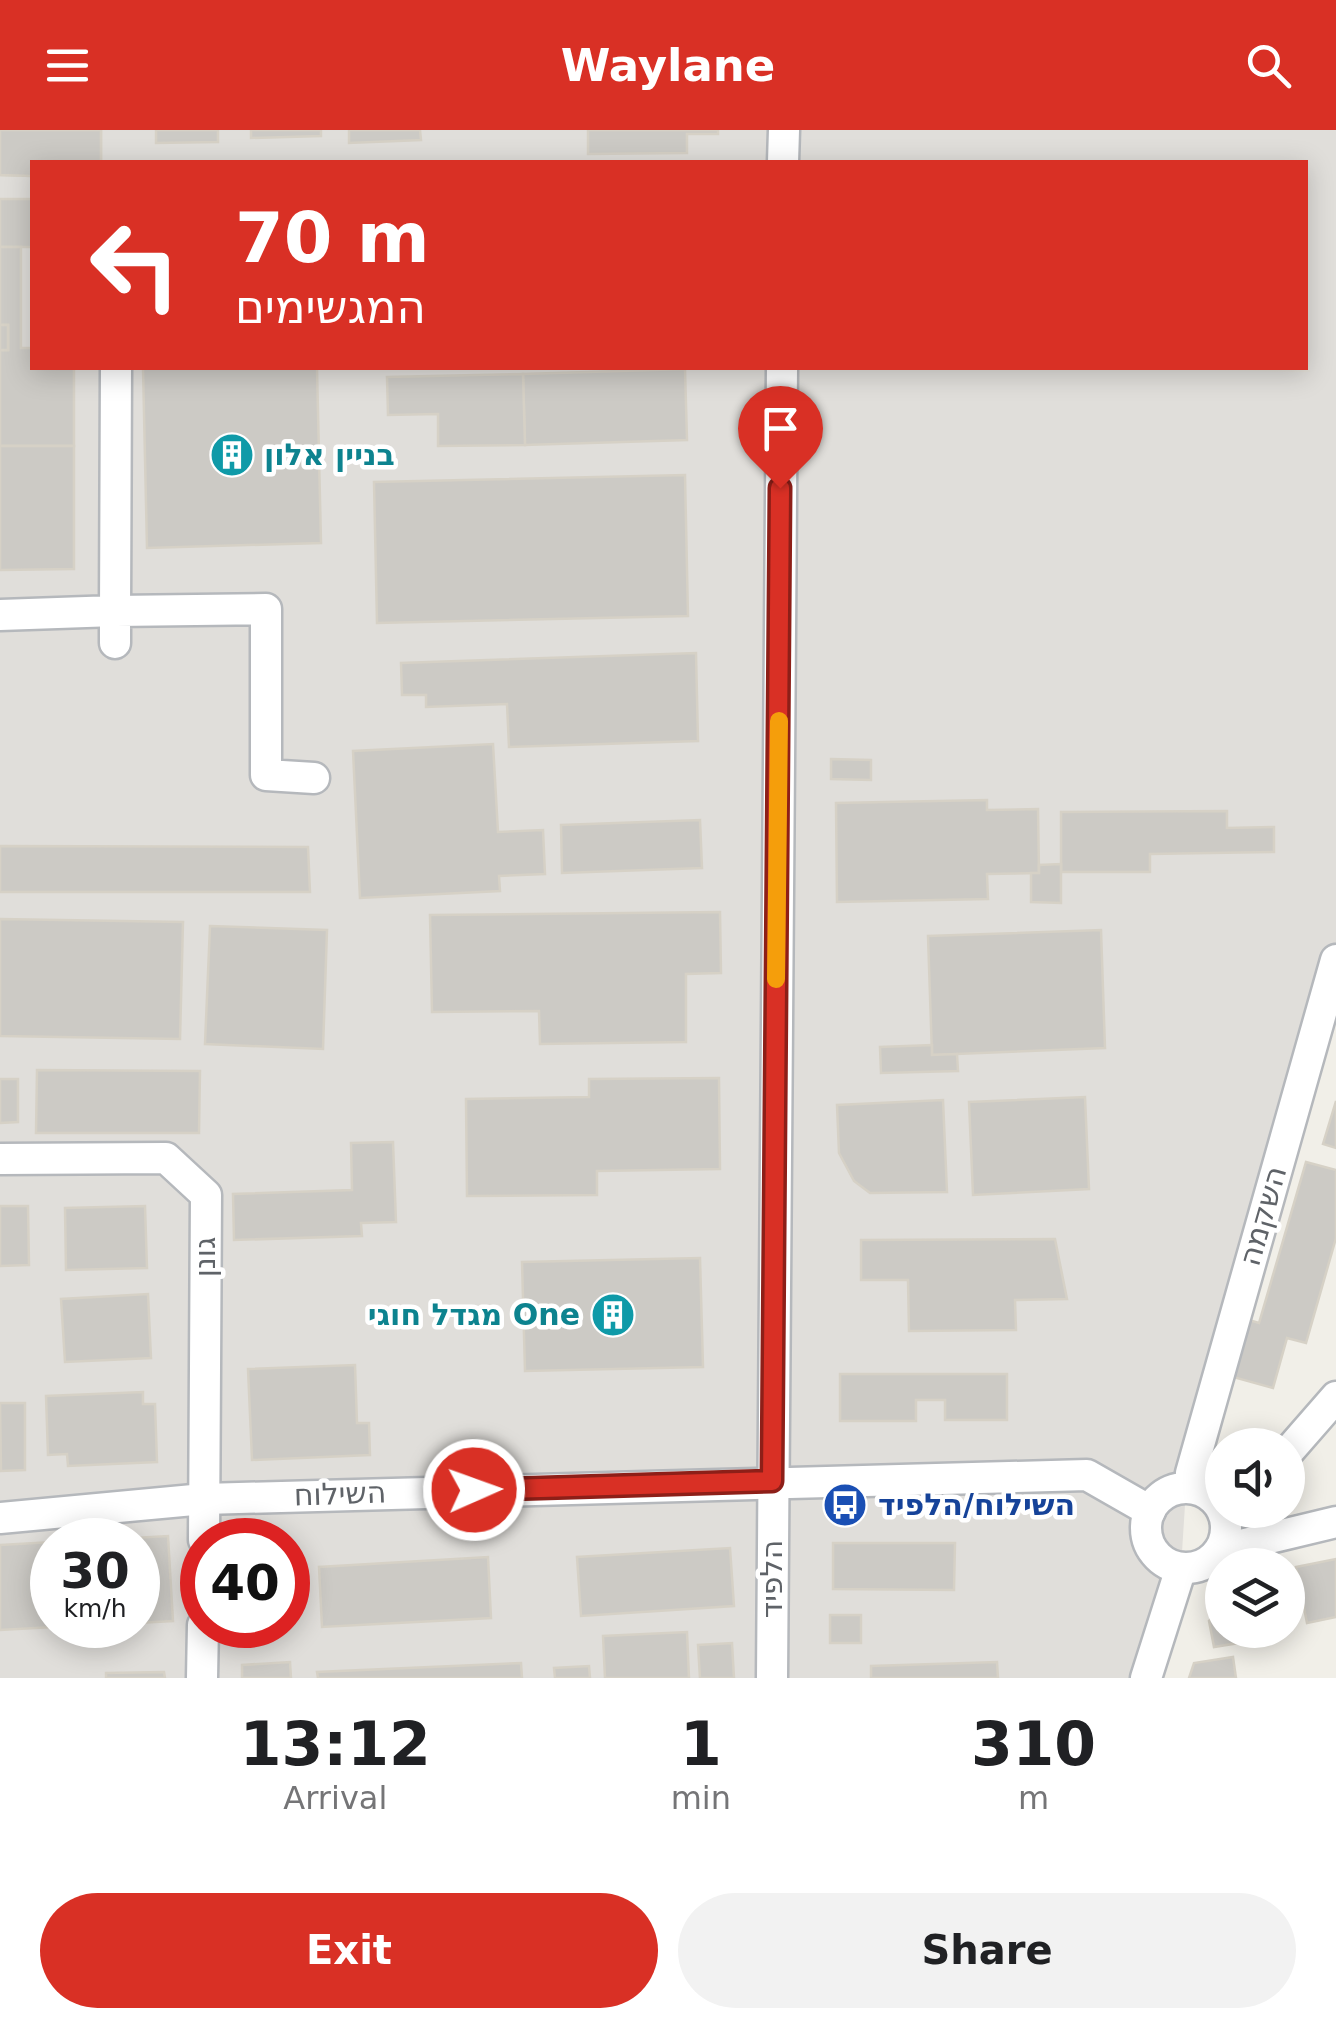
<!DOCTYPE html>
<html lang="en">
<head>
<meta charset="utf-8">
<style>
  body { margin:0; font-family:"DejaVu Sans",Heebo,sans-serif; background:#f2f2f2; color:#202124; height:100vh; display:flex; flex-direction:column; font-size:38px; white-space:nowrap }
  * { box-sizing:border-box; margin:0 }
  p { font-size:32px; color:#757577 }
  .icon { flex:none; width:55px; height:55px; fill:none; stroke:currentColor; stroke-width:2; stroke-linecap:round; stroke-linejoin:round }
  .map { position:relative; height:1548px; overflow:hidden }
  .sheet { display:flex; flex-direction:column; background:#fff; flex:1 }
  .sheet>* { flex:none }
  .guide { position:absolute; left:30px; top:30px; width:1278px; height:210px; border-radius:0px; box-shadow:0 5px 25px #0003; background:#d93025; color:#fff; overflow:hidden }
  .fabs { position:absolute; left:1205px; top:1298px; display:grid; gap:20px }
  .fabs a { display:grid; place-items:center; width:100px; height:100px; border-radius:50%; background:#fff; box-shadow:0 5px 25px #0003; font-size:50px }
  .speed { position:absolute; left:30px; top:1388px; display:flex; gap:20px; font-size:50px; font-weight:700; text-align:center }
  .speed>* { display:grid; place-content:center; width:130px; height:130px; border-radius:50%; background:#fff; box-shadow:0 5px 25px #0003; line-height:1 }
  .speed small { font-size:25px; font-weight:400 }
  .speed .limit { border:15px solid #d22; background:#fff; color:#111 }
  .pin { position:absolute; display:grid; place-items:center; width:85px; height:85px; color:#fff; margin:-102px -42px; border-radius:50% 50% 50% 0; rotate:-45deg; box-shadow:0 0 10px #0007 }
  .pin .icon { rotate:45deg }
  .me { position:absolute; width:110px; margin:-55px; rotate:88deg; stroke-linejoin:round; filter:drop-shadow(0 0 8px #0008) }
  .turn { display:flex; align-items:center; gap:35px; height:210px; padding:0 40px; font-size:45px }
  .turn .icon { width:130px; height:130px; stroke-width:2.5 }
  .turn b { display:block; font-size:70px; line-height:85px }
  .eta { display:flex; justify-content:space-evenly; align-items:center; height:170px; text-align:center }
  .eta b { font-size:60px; font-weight:600; line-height:70px }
  .primary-button { display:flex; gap:20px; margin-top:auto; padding:20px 40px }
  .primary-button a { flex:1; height:115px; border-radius:60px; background:#d93025; color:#fff; font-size:40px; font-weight:600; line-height:115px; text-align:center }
  .primary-button a+a { background:#f2f2f2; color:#202124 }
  header { display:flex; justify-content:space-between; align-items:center; height:130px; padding:0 40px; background:#d93025; color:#fff; font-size:45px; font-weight:600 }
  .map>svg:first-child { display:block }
</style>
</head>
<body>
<header><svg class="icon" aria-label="menu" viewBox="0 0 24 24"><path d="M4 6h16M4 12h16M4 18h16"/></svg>Waylane<svg class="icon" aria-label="search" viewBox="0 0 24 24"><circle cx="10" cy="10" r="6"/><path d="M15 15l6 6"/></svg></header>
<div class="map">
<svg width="1336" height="1548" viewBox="0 0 1336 1548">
  <rect width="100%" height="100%" fill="#f1efe8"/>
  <path fill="#e0deda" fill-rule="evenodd" d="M0,0h1336v830l-150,529 -5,79 -41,110h-1140zM32,32h1273v206h-1273zM52,1410h86v85h-86zM202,1410h86v85h-86z"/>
  <path fill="#e1ded6" d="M1305,91l5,151 -196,-4h191z"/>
  <g fill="#cccac5" stroke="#d6d1c6" stroke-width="2.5">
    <path d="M0,0h101v32h-69v14l-32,-1z"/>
    <path d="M0,0h101v32h-69v14l-32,-1z"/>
    <path d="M156,0h62v12l-62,1z"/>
    <path d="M251,0h70v6l-70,2z"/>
    <path d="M349,0h71l1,10 -72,3z"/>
    <path d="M588,0h130v4h-31v19l-99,1z"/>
    <rect x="0" y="69" width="32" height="48"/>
    <path d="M0,117h21v101h11v20h42v78h-74v-96h8v-25h-8z"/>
    <rect x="0" y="195" width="8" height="25"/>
    <path d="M143,238h174l4,175 -174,5z"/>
    <path d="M685,239l2,71 -162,5 -2,-71z"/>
    <path d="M523,244l2,71 -87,1v-32l-50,1 -1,-38z"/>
    <path d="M0,316h74v123l-74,1z"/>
    <path d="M685,345l3,141 -311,7 -3,-141z"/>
    <path d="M696,523l2,88 -189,6 -2,-43 -81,3v-12h-24l-1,-32z"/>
    <path d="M493,614l5,88 45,-2 2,44 -46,2 1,15 -140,7 -7,-147z"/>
    <path d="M831,629l40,1v20l-40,-1z"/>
    <path d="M987,670v10l51,-1 1,64 -52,1 1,25 -151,3 -1,-99z"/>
    <path d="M1227,681v17l47,-1v25l-124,2v18h-89v-60z"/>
    <path d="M700,690l2,48 -140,5 -1,-48z"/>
    <path d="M0,716l308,1 2,45h-310z"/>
    <path d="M1061,734v39l-30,-1v-29h8v-8z"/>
    <path d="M720,782l1,61 -35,1v68l-146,2 -1,-33 -107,1 -2,-97z"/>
    <path d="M0,789l183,3 -3,117 -180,-3z"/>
    <path d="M210,796l117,4 -4,119 -118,-5z"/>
    <path d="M1101,800l4,118 -173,7 -4,-119z"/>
    <path d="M932,915v10l25,-1 1,17 -77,2 -1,-26z"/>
    <path d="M37,940l163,1 -1,62h-163z"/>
    <path d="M719,948l1,91 -123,2v24l-130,1 -1,-97 123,-2v-18z"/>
    <path d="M0,949h18v43l-18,1z"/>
    <path d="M1085,967l4,92 -116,6 -4,-93z"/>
    <path d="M943,970l4,92 -77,1 -16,-12 -15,-28 -2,-48z"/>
    <path d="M1336,971v47l-13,-4z"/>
    <path d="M393,1012l3,80 -35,1 1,13 -128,4 -1,-46 119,-4 -1,-47z"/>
    <path d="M1306,1032l30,8v68l-30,105 -19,-5 -14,50 -40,-11 16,-57 10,3z"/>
    <path d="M0,1076h28l1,59 -29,1z"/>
    <path d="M145,1076l2,62 -81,2 -1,-62z"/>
    <path d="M1055,1109l12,60 -52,1 1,30 -107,1 -1,-51h-47v-40z"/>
    <path d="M700,1128l3,109 -178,4 -3,-109z"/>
    <path d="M148,1164l3,64 -86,4 -4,-63z"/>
    <path d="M355,1235l2,58h12l1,32 -118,5 -4,-91z"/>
    <path d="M840,1244h167v46h-62v-20h-29v21h-76z"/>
    <path d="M143,1262v12h12l2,58 -89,4 -1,-12 -19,1 -2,-59z"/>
    <path d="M0,1273h25v67l-24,1z"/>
    <path d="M168,1406l5,85 -35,2v-83h-41z"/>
    <path d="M52,1412v83h38l-90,5v-85z"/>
    <path d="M833,1413h122l-1,47 -121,-1z"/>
    <path d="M730,1418l4,58 -153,10 -4,-59z"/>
    <path d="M488,1427l3,61 -169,9 -3,-60z"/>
    <path d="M1336,1429v58l-29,6 -11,-56z"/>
    <path d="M1222,1478v22h59l1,6 -68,11 -5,-26z"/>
    <rect x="830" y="1485" width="31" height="28"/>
    <path d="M687,1502l2,46h-84l-2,-42z"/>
    <path d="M732,1513l2,35h-34l-2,-33z"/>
    <path d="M1233,1527l3,21h-47l5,-15z"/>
    <path d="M290,1532l1,16h-49v-13z"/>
    <path d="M997,1532l1,16h-127v-12z"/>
    <path d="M521,1533l1,15h-204l-1,-6z"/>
    <path d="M589,1536l1,12h-35l-1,-10z"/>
    <path d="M164,1542l1,6h-59v-5z"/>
  </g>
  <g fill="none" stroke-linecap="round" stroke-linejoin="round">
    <defs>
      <g id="minor">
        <path d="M783,32l1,-32"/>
        <path d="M0,485l115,-4 1,-243"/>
        <path d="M115,513v-32l151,-2v166l48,3"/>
        <path d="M0,1029l166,-1 40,37 -2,345"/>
        <path d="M1288,1322l48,-55"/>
        <path d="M1191,1343l145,-513"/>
        <circle cx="1186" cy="1398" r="40"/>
        <path d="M0,1388l204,-19 883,-24 63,36"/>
        <path d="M1220,1420l116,-28"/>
        <path d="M202,1548l1,-53"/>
        <path d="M772,1548l10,-1310"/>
        <path d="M1146,1548l35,-110"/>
      </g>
    </defs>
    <use href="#minor" stroke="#b5b8bc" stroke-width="35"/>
    <use href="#minor" stroke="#fff" stroke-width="30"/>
  </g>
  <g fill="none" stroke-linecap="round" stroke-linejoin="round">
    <defs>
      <path id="route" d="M474,1360l298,-9 8,-993"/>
    </defs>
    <use href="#route" stroke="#8d1f18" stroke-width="25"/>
    <use href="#route" stroke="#d93025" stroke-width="18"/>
    <path stroke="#f59e0b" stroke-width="18" d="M776,849l3,-258"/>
  </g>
  <defs>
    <symbol id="building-disc" viewBox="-11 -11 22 22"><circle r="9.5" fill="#0f9aa8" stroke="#fff"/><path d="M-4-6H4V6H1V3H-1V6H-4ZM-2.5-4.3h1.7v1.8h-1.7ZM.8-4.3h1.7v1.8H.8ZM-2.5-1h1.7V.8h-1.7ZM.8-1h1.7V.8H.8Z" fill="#fff"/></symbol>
    <symbol id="bus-disc" viewBox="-11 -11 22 22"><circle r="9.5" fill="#1a4fb4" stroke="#fff"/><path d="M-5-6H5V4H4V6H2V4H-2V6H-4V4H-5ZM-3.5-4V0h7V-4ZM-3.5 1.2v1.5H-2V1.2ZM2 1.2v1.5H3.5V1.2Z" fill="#fff"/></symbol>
  </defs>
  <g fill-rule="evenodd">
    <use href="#building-disc" x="207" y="300" width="50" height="50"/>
    <use href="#building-disc" x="588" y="1160" width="50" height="50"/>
    <use href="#bus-disc" x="820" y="1350" width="50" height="50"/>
  </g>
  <g text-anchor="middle" stroke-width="9" stroke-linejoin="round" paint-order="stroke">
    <g font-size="30" font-weight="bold" fill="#0d838f" stroke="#fff" text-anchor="start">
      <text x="264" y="335">בניין אלון</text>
      <text x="580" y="1195" text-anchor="end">מגדל חוגי One</text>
    </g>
    <g font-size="30" fill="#5f6368" stroke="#fff">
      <text transform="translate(1263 1086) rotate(-74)" y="10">השקמה</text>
      <text transform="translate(205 1127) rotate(-90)" y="10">גונן</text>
      <text transform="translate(340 1364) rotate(-2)" y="10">השילוח</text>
      <text transform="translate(772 1449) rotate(-90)" y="10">הלפיד</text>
    </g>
    <g font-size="30" font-weight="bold" fill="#164399" stroke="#fff" text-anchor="start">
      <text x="878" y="1385">השילוח/הלפיד</text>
    </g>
  </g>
</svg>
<div class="fabs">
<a><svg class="icon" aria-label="sound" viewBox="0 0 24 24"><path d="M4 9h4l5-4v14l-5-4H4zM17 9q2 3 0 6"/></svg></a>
<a><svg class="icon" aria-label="layers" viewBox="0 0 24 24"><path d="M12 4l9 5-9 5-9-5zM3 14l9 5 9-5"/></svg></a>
</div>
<div class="speed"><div>30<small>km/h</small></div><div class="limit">40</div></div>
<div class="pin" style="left:780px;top:358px;background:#d93025"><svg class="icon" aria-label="arrive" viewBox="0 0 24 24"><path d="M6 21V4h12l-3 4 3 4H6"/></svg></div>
<svg class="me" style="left:474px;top:1360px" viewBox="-20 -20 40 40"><circle r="17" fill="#d93025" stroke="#fff" stroke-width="3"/><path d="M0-11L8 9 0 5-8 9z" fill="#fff"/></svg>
<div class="guide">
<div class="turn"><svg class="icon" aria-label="left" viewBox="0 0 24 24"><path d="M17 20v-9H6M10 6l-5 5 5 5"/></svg><div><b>70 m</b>המגשימים</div></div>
</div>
</div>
<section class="sheet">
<div class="eta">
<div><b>13:12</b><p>Arrival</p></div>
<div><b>1</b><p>min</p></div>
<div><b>310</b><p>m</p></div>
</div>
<div class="primary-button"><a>Exit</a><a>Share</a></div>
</section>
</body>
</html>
